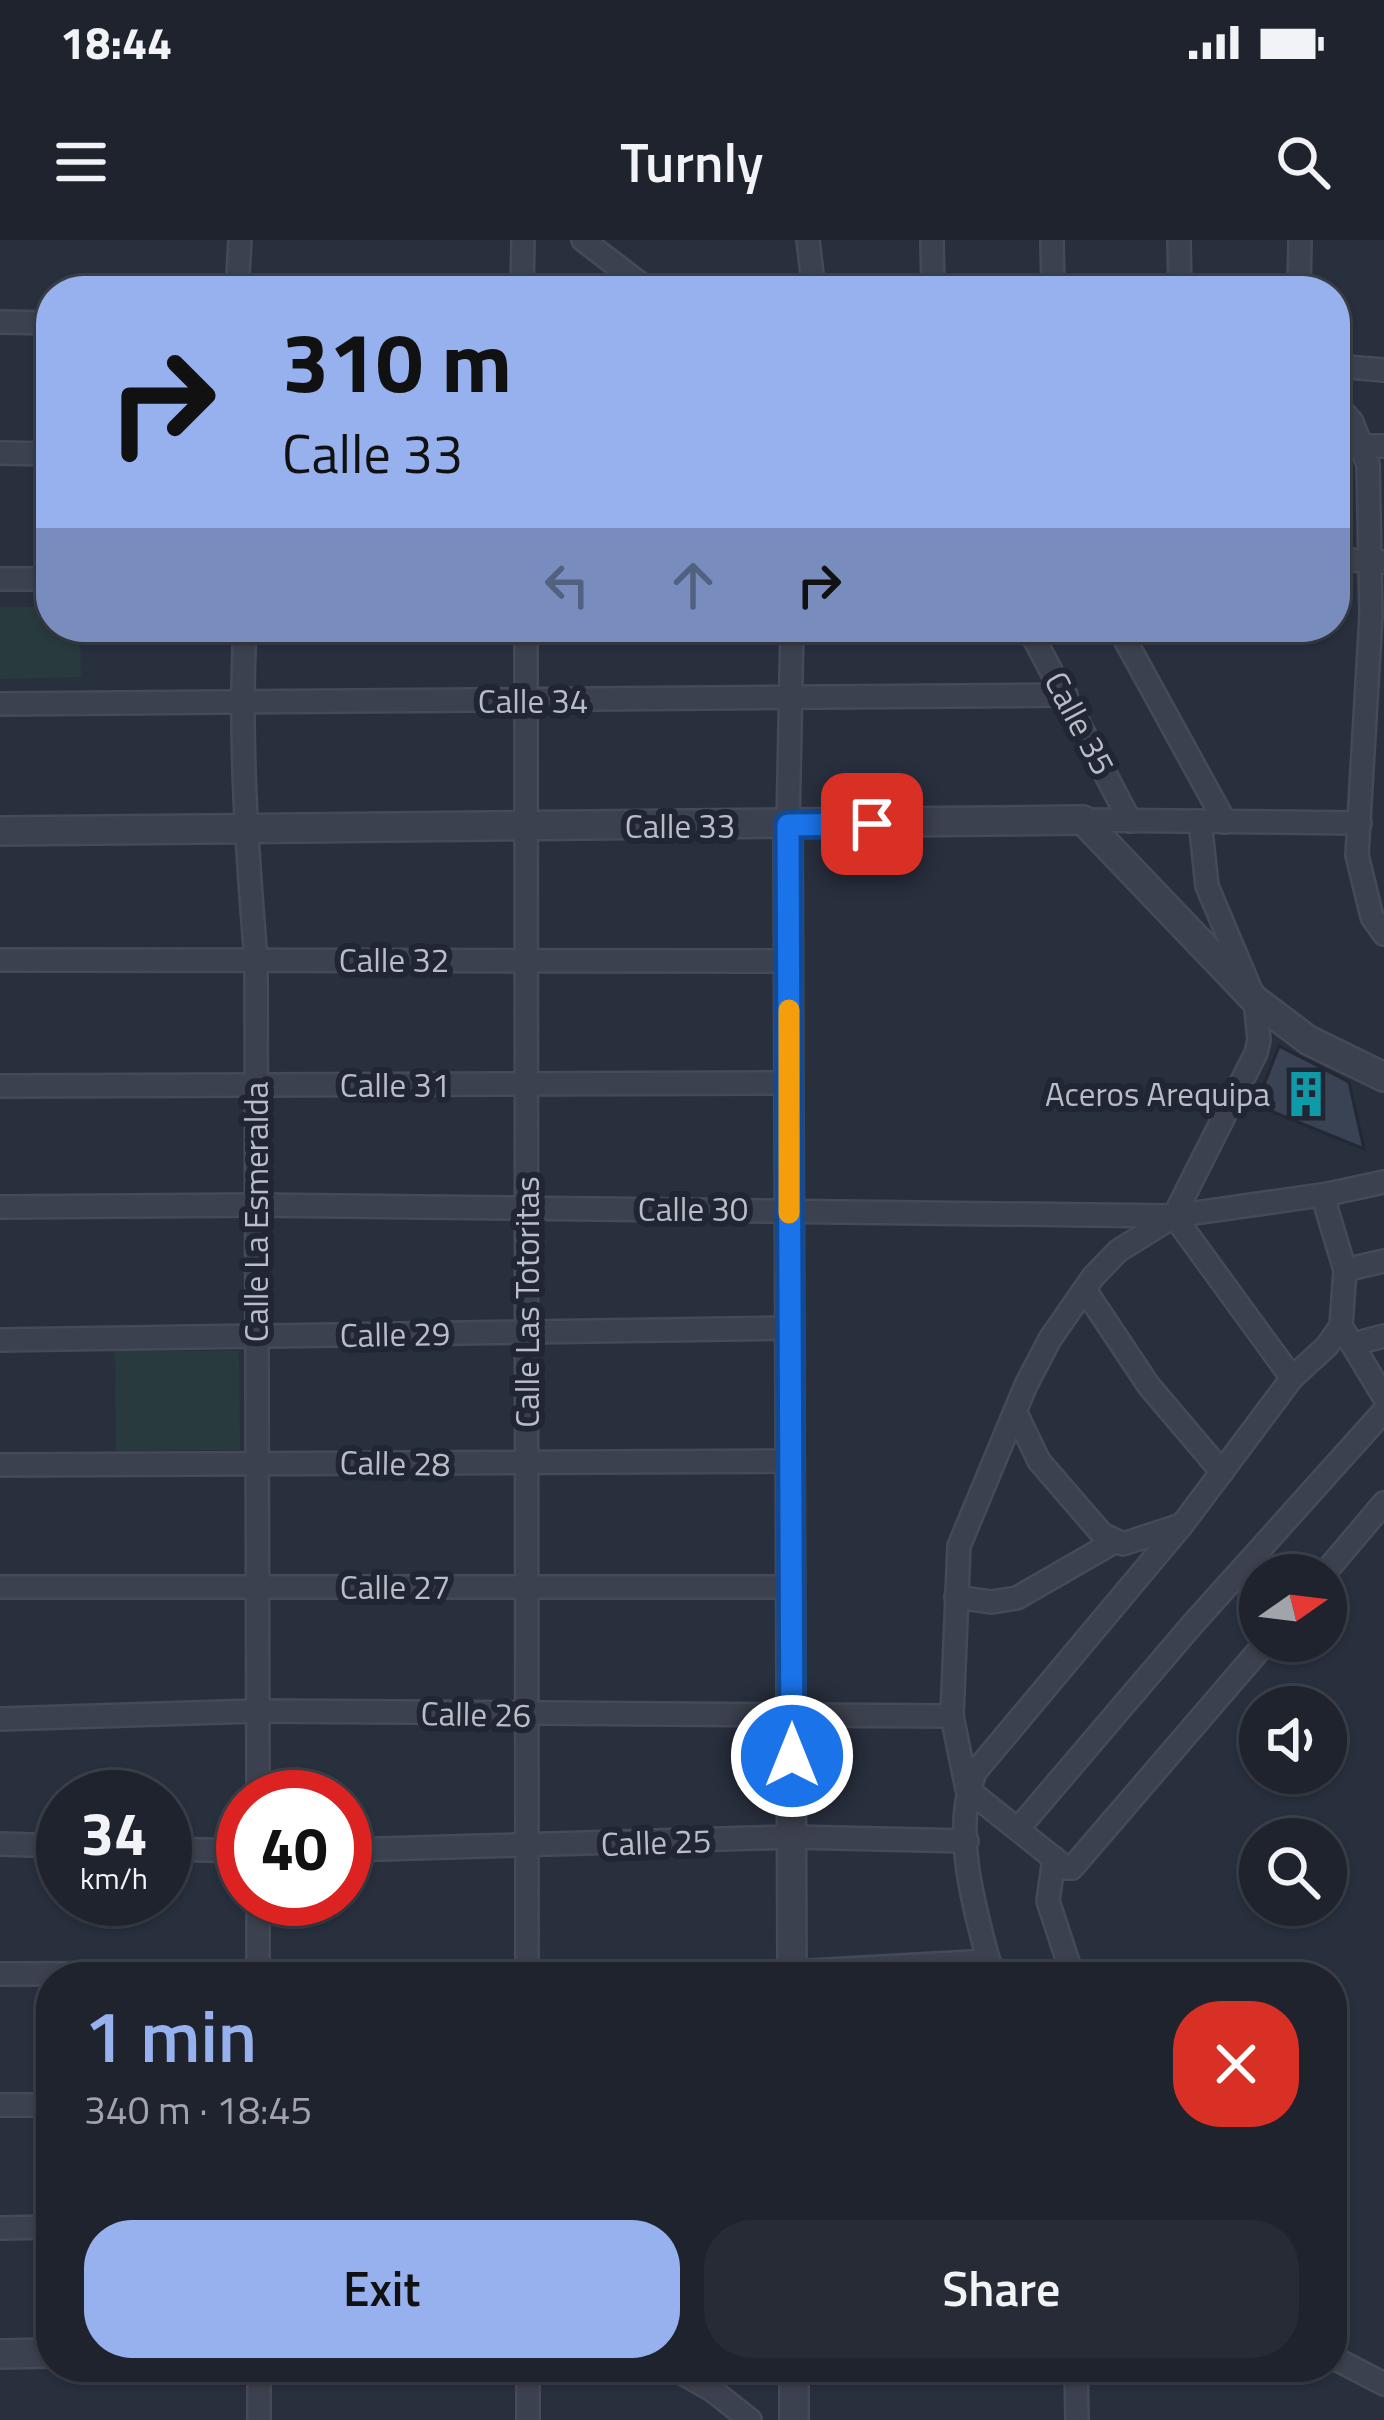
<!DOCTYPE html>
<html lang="en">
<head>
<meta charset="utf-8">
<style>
  body { margin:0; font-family:"Titillium Web",sans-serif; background:#262b36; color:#f1f3f6; height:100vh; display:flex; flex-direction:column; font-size:45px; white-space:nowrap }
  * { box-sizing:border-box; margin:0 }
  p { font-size:39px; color:#a1a4aa }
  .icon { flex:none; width:66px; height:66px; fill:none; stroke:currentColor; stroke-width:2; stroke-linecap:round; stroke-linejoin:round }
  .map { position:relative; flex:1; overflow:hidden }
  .panel { position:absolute; left:36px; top:1722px; width:1311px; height:420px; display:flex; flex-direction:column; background:#1e232e; border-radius:48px; box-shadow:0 3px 9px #0004,0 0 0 3px #3c404a }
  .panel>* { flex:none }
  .banner { position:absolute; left:36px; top:36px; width:1314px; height:366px; border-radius:48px; box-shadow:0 3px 9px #0004,0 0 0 3px #3c404a; background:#97b1ee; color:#111; overflow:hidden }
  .needle { width:78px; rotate:76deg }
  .controls { position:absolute; left:1239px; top:1314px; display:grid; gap:24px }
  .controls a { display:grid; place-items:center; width:108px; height:108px; border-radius:50%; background:#1e232e; box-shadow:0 3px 9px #0004,0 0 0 3px #3c404a; font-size:60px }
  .speed { position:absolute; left:36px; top:1530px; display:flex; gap:24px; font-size:60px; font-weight:700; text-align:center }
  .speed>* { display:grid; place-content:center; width:156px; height:156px; border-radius:50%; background:#1e232e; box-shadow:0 3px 9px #0004,0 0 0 3px #3c404a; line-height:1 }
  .speed small { font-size:30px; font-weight:400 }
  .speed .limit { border:18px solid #d22; background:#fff; color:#111 }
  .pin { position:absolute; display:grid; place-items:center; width:102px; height:102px; color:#fff; margin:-51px; border-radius:24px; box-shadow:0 6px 18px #0006 }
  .me { position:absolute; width:132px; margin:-66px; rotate:0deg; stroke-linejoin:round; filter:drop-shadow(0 0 9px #0008) }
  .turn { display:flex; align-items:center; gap:42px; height:252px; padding:0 48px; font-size:54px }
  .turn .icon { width:156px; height:156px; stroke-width:2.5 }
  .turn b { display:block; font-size:84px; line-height:102px }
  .lanes { display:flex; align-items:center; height:114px; padding:0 48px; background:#0003; justify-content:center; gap:60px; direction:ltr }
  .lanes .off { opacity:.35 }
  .round { display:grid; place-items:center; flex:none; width:126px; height:126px; border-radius:48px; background:#262b36 }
  .head { display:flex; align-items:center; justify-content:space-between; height:204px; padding:0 48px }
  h1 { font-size:72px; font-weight:600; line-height:90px; color:#97b1ee }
  .action { display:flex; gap:24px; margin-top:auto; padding:24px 48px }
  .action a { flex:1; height:138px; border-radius:48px; background:#97b1ee; color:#111; font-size:48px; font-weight:600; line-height:138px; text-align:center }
  .action a+a { background:#262b36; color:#f1f3f6 }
  .status { display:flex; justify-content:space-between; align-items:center; height:84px; padding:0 60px; background:#1e232e; direction:ltr }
  .status svg { height:33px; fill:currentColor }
  header { display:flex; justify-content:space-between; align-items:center; height:156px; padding:0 48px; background:#1e232e; font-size:54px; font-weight:600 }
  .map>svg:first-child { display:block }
</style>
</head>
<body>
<div class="status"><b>18:44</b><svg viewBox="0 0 49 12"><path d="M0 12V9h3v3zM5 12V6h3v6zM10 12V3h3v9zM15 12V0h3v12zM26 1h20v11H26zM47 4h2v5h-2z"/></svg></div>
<header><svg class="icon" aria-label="menu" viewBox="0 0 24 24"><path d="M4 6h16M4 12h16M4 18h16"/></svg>Turnly<svg class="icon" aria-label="search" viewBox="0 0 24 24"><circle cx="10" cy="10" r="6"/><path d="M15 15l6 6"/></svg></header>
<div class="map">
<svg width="1384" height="2180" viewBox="0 0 1384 2180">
  <rect width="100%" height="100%" fill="#282f3d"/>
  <g fill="#293a3e">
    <path d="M0,367h51v20h29l1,50 -81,2z"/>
    <path d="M115,1111h124l1,99 -124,1z"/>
  </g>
  <path fill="#3a4353" stroke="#222835" stroke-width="3" d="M1279,806l70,36 15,67 -108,-44z"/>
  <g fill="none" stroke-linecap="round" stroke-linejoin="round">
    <defs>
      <g id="minor">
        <path d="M583,0l67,51"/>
        <path d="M808,0l6,51"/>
        <path d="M932,0l1,51"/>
        <path d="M1052,0l1,51"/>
        <path d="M1179,0l1,51"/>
        <path d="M237,51l3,-51"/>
        <path d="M522,51l1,-51"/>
        <path d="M1299,51l1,-51"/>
        <path d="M0,82l51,1"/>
        <path d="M1335,126l49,4"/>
        <path d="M1335,163l17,19 16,42 3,151 -14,240 15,62 12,17"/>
        <path d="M1335,206h49"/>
        <path d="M0,213l51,1"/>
        <path d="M1335,319l48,3"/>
        <path d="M0,339h51"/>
        <path d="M245,387c-6,112 2,222 11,333l2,837"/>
        <path d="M526,387l1,1350"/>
        <path d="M1028,387l102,194"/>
        <path d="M1118,387l107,195"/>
        <path d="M0,464l1066,-9"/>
        <path d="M1083,580l277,3"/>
        <path d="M1200,581l7,65 48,114 4,40 -3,13 -82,163 -56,35 -25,26 -43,62 -24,46 -67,161 -7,170 15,73 99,79h6l195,-227"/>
        <path d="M788,585l4,-198"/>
        <path d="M0,720l789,1"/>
        <path d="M0,846l789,-3"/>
        <path d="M0,967l256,-2 918,11 154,-22 56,-12"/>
        <path d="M1174,976l118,162"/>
        <path d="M1345,1030l39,-9"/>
        <path d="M1085,1050l64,96 73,86"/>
        <path d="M1341,1086l43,71"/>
        <path d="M0,1100l790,-12"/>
        <path d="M1353,1104l31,-8"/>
        <path d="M1016,1173l23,48 63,73 21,10 58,-19"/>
        <path d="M0,1225l790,-4"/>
        <path d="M1323,1335l61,-72"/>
        <path d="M0,1347h791"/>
        <path d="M956,1357l35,5 26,-4 97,-56"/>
        <path d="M0,1479l257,-8 695,5"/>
        <path d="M1018,1589l173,-203 193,-215"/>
        <path d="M0,1604l63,2"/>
        <path d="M165,1609l78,2"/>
        <path d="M345,1610l447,-13 175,4"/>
        <path d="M1054,1618l-6,43 25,76"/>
        <path d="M258,1659v78"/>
        <path d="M0,1734l792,-2 197,-11"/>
        <path d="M993,1737c-16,-60 -44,-148 -17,-206l206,-246 110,-147 35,-32 14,-20 4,-56 -19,-63 2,-13"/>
        <path d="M0,1865h51"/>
        <path d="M0,1988l51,-1"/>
        <path d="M1332,2117l52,27"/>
        <path d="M259,2127v53"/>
        <path d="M528,2127v53"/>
        <path d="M671,2127l41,23 38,30"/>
        <path d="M1076,2127l1,53"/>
      </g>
      <g id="tertiary">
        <path d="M788,585l4,1152"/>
        <path d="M0,591l1083,-11 172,180 53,40 76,37"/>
        <path d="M0,2114l51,-1"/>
        <path d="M794,2127v53"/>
      </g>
    </defs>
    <use href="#minor" stroke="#454a57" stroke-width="26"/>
    <use href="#tertiary" stroke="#454a57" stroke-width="32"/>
    <use href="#minor" stroke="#3b414e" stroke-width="21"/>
    <use href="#tertiary" stroke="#3b414e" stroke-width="27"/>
  </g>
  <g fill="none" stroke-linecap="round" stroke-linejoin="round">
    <defs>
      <path id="route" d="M792,1516l-4,-931 84,-1"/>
    </defs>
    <use href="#route" stroke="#114b97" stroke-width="30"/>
    <use href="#route" stroke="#1a73e8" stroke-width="21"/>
    <path stroke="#f59e0b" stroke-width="21" d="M789,770v203"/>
  </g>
  <defs>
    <symbol id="building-bare" viewBox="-9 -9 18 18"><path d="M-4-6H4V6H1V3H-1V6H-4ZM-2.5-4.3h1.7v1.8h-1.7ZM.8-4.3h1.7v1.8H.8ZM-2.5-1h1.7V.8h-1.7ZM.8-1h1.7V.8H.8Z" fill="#0f9aa8" stroke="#202633" stroke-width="2.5" paint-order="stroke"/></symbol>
  </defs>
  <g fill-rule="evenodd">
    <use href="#building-bare" x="1273" y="821" width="66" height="66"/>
  </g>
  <g text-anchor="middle" stroke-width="12" stroke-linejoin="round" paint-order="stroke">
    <g font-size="33" fill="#b8bdc8" stroke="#202633">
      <text x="533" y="473">Calle 34</text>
      <text transform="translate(1080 483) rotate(62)" y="12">Calle 35</text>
      <text x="680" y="598">Calle 33</text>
      <text x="394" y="732">Calle 32</text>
      <text x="395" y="857">Calle 31</text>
      <text x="693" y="981">Calle 30</text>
      <text transform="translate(256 972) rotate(-90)" y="12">Calle La Esmeralda</text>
      <text transform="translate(527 1062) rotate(-90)" y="12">Calle Las Totoritas</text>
      <text transform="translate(395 1094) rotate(-1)" y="12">Calle 29</text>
      <text transform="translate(395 1223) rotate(1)" y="12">Calle 28</text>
      <text x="395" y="1359">Calle 27</text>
      <text transform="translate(476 1474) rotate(1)" y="12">Calle 26</text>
      <text transform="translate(656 1602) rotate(-2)" y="12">Calle 25</text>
    </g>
    <g font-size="33" fill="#b8bdc8" stroke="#202633" text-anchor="end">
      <text x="1270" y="866">Aceros Arequipa</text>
    </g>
  </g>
</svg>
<div class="controls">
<a><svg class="needle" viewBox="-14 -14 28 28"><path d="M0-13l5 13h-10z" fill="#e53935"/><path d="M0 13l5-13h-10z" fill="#a1a4aa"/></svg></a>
<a><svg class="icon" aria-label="sound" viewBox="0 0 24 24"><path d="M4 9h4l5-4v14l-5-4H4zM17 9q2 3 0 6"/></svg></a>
<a><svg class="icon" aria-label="search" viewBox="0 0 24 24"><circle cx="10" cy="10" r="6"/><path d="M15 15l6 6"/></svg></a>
</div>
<div class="speed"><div>34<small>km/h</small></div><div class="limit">40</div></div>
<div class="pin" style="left:872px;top:584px;background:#d93025"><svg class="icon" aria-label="arrive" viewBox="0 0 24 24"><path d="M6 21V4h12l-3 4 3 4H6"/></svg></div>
<svg class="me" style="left:792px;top:1516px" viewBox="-20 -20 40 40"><circle r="17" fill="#1a73e8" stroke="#fff" stroke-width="3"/><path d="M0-11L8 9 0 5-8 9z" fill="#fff"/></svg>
<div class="banner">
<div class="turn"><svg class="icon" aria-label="right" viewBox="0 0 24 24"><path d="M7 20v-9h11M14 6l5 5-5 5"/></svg><div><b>310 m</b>Calle 33</div></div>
<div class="lanes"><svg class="icon off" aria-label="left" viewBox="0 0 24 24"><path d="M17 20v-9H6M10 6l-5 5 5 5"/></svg><svg class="icon off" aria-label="ahead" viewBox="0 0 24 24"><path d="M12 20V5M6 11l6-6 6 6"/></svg><svg class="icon" aria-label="right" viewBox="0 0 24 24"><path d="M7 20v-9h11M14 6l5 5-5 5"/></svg></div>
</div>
<section class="panel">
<div class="head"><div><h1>1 min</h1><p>340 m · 18:45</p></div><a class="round" style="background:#d93025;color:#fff"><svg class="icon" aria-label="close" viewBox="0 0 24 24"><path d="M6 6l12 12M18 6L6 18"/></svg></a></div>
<div class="action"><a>Exit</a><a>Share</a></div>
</section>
</div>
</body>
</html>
